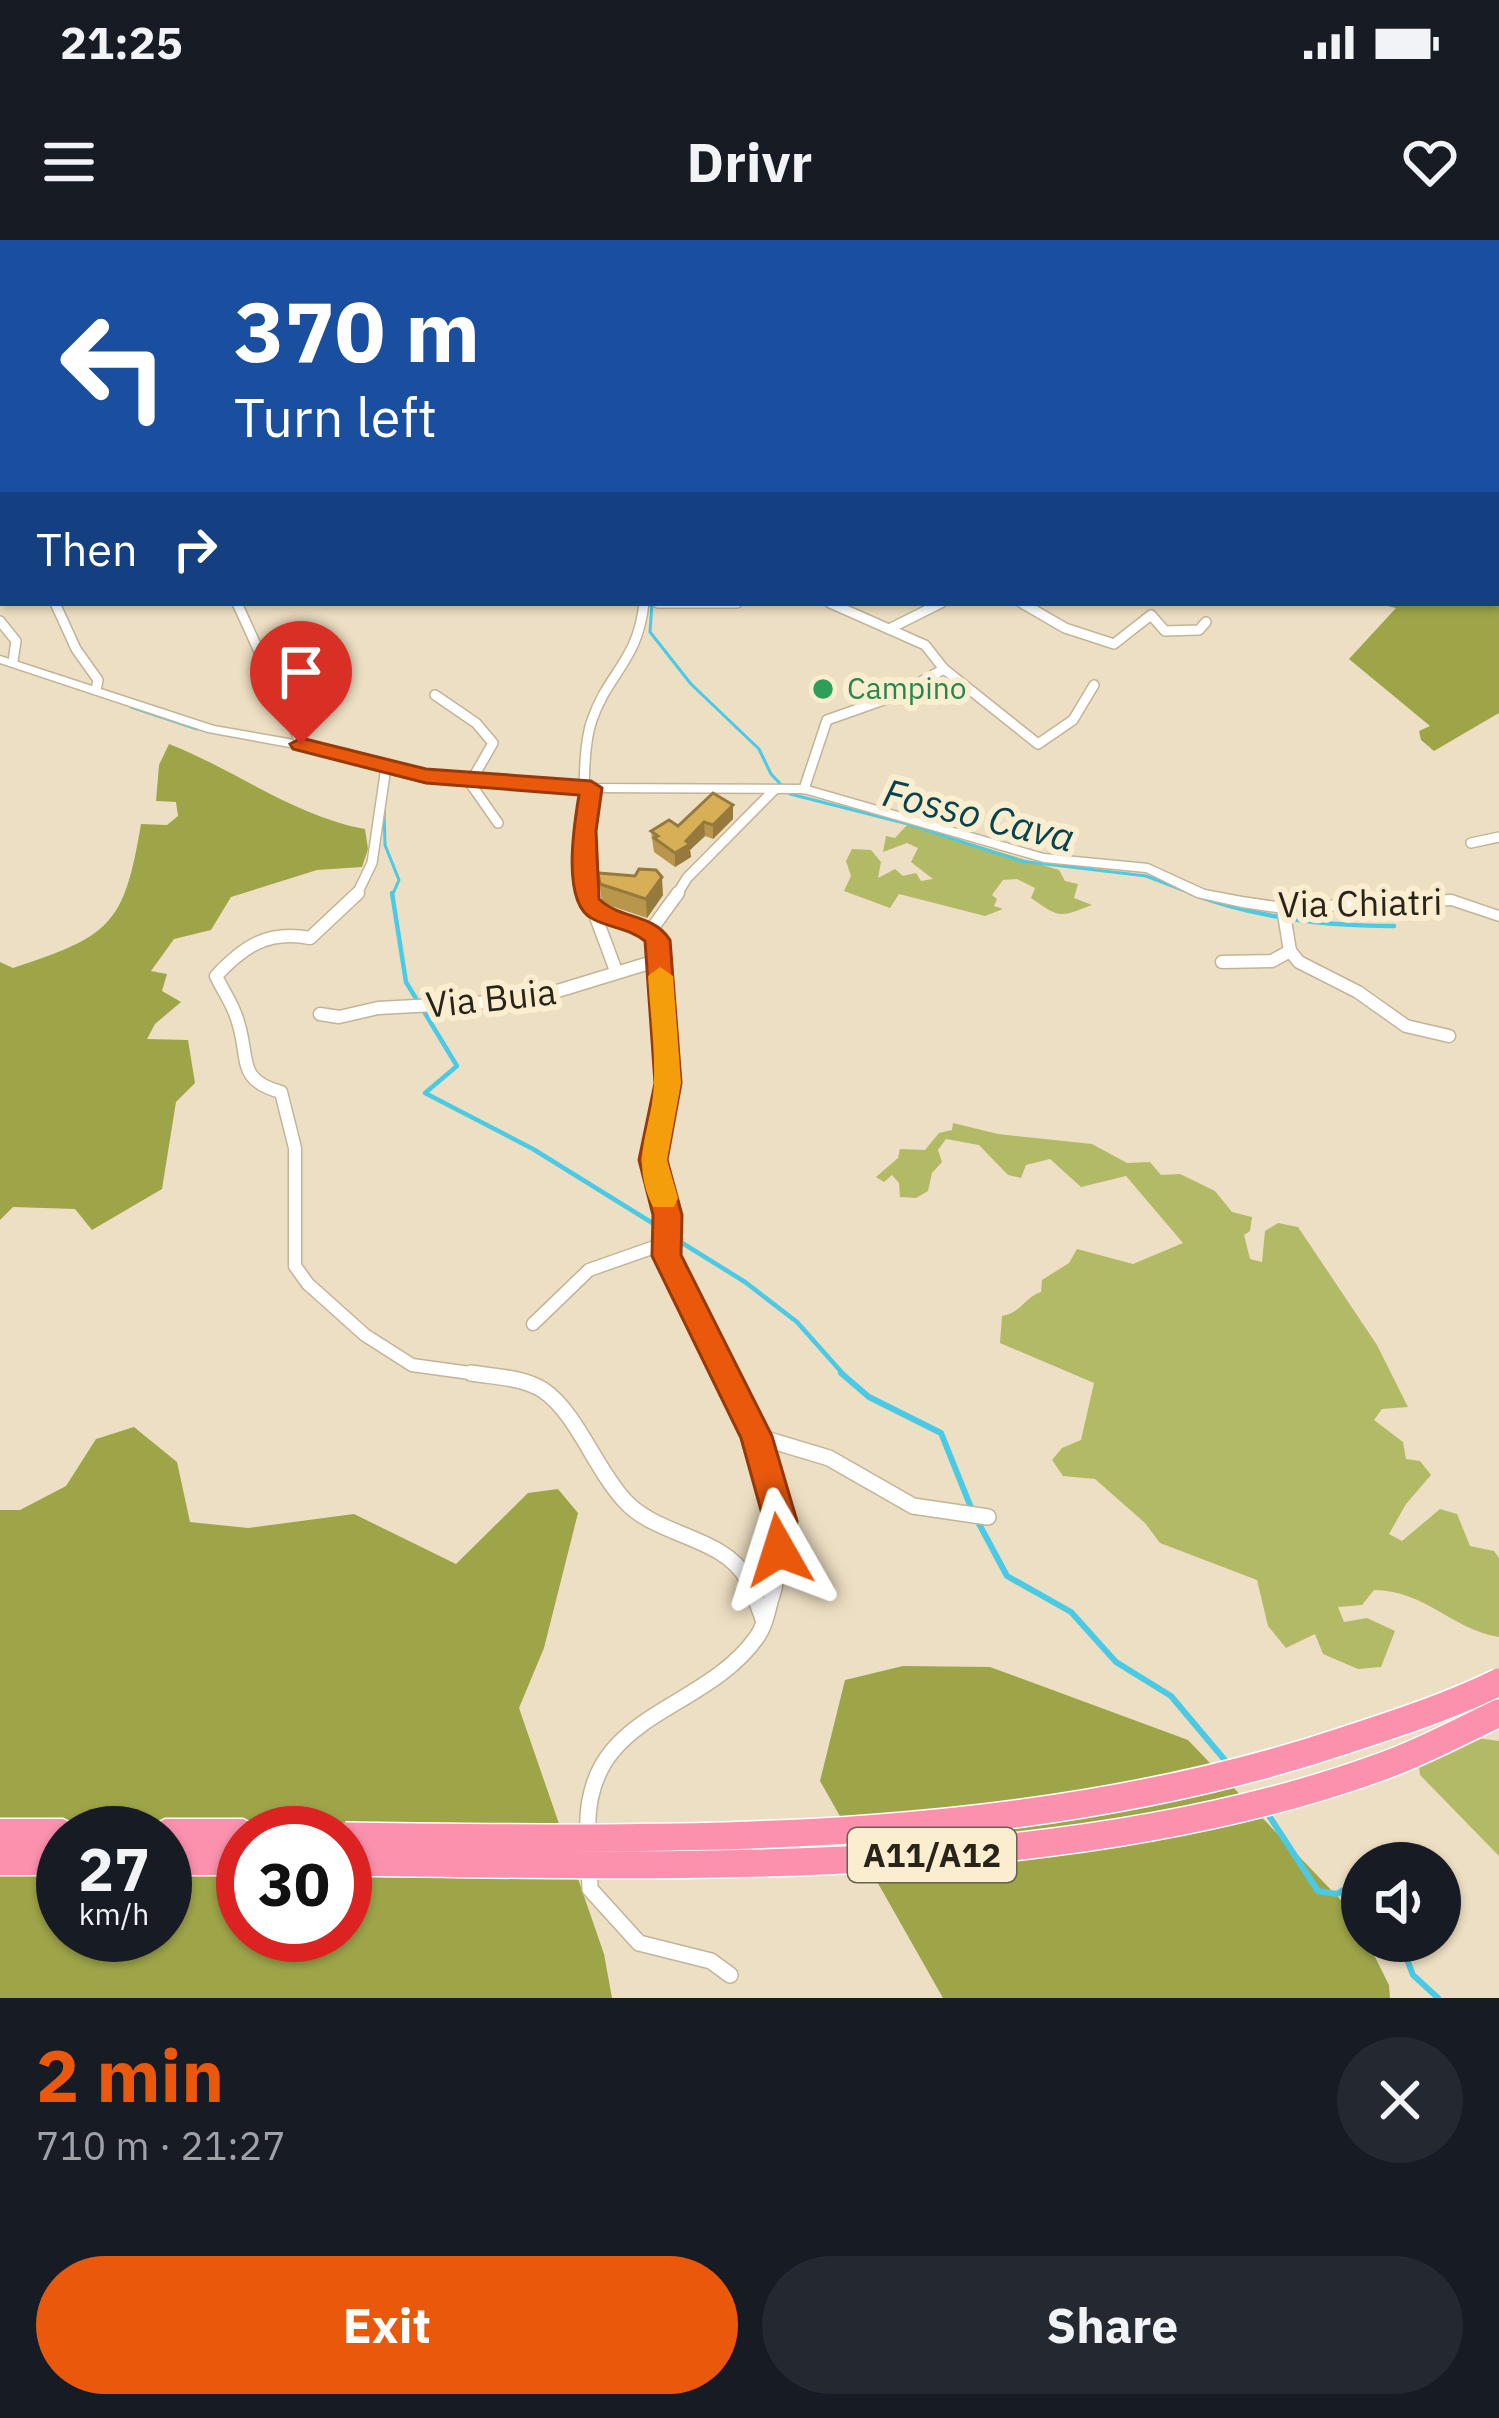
<!DOCTYPE html>
<html lang="en">
<head>
<meta charset="utf-8">
<style>
  body { margin:0; font-family:"IBM Plex Sans",sans-serif; background:#242831; color:#f1f3f6; height:100vh; display:flex; flex-direction:column; font-size:45px; white-space:nowrap }
  * { box-sizing:border-box; margin:0 }
  p { font-size:39px; color:#9ea1a6 }
  .icon { flex:none; width:66px; height:66px; fill:none; stroke:currentColor; stroke-width:2; stroke-linecap:round; stroke-linejoin:round }
  .map { position:relative; height:1758px; overflow:hidden }
  .panel { display:flex; flex-direction:column; background:#171b24; flex:1 }
  .panel>* { flex:none }
  .top-card { position:absolute; left:0px; top:0px; width:1500px; height:366px; box-shadow:0 3px 9px #0004; background:#1a4fa0; color:#fff; overflow:hidden }
  .buttons { position:absolute; left:1341px; top:1602px; display:grid; gap:24px }
  .buttons a { display:grid; place-items:center; width:120px; height:120px; border-radius:50%; background:#171b24; box-shadow:0 3px 9px #0004; font-size:60px }
  .speed { position:absolute; left:36px; top:1566px; display:flex; gap:24px; font-size:60px; font-weight:700; text-align:center }
  .speed>* { display:grid; place-content:center; width:156px; height:156px; border-radius:50%; background:#171b24; box-shadow:0 3px 9px #0004; line-height:1 }
  .speed small { font-size:30px; font-weight:400 }
  .speed .limit { border:18px solid #d22; background:#fff; color:#111 }
  .pin { position:absolute; display:grid; place-items:center; width:102px; height:102px; color:#fff; margin:-123px -51px; border-radius:50% 50% 50% 0; rotate:-45deg; box-shadow:0 0 12px #0007 }
  .pin .icon { rotate:45deg }
  .me { position:absolute; width:132px; margin:-66px; rotate:354deg; stroke-linejoin:round; filter:drop-shadow(0 0 9px #0008) }
  .turn { display:flex; align-items:center; gap:42px; height:252px; padding:0 36px; font-size:54px }
  .turn .icon { width:156px; height:156px; stroke-width:2.5 }
  .turn b { display:block; font-size:84px; line-height:102px }
  .then { display:flex; align-items:center; height:114px; padding:0 36px; background:#0003; gap:24px; font-size:45px }
  .round { display:grid; place-items:center; flex:none; width:126px; height:126px; border-radius:63px; background:#242831 }
  .headline { display:flex; align-items:center; justify-content:space-between; height:204px; padding:0 36px }
  h1 { font-size:72px; font-weight:800; line-height:90px; color:#ea580c }
  .action { display:flex; gap:24px; margin-top:auto; padding:24px 36px }
  .action a { flex:1; height:138px; border-radius:72px; background:#ea580c; color:#fff; font-size:48px; font-weight:800; line-height:138px; text-align:center }
  .action a+a { background:#242831; color:#f1f3f6 }
  .status { display:flex; justify-content:space-between; align-items:center; height:84px; padding:0 60px; background:#171b24; direction:ltr }
  .status svg { height:33px; fill:currentColor }
  header { display:flex; justify-content:space-between; align-items:center; height:156px; padding:0 36px; background:#171b24; font-size:54px; font-weight:800 }
  .map>svg:first-child { display:block }
</style>
</head>
<body>
<div class="status"><b>21:25</b><svg viewBox="0 0 49 12"><path d="M0 12V9h3v3zM5 12V6h3v6zM10 12V3h3v9zM15 12V0h3v12zM26 1h20v11H26zM47 4h2v5h-2z"/></svg></div>
<header><svg class="icon" aria-label="menu" viewBox="0 0 24 24"><path d="M4 6h16M4 12h16M4 18h16"/></svg>Drivr<svg class="icon" aria-label="heart" viewBox="0 0 24 24"><path d="M12 20l-8-8c-3-5 5-10 8-4 3-6 11-1 8 4z"/></svg></header>
<div class="map">
<svg width="1499" height="1758" viewBox="0 0 1499 1758">
  <rect width="100%" height="100%" fill="#eddfc3"/>
  <g fill="#b3ba66">
    <path d="M908,584l151,46 6,11 13,3 -4,14 18,7c-34,13 -32,13 -61,-7l4,-10 -18,-9 -14,1 -11,15 5,4 -3,7 9,3 -18,7 -86,-22 -9,14 -46,-17 7,-15 -5,-15 6,-12 19,1 10,12 -3,16 17,-9 8,7 13,-3 5,8 12,-2 -22,-17 7,-14 -11,-5 -24,9 3,-16 9,2z"/>
    <path d="M953,883l45,11 94,10 35,19 23,-1 11,13 19,-1 35,17 17,21 20,5 -2,14 -6,4 6,24 12,3 3,-31 13,-8 20,4 79,118 31,62 -26,2 -8,11 29,22 3,17 14,2 11,14 -25,29 -17,30 13,7 38,-32 17,5 13,32 24,5 5,7v79c-48,-8 -72,-46 -125,-47l-12,15 -24,2 6,15 23,-4 28,13 -14,36 -23,2 -35,-15 -8,-20 -29,14 -18,-22 -11,-46 -97,-37 -15,-20 -50,-44 -32,-3 -11,-16 10,-12 19,-8 13,-57 -94,-40 2,-27c19,-3 23,-19 39,-24l1,-12 27,-17 8,-14 56,15 50,-21 -57,-67 -45,11 -31,-28 -24,6 -5,13 -13,-3 -29,-30 -33,-6 -8,11 4,12 -10,11 -4,18 -12,7 -16,-1 -1,-14 -7,-8 -8,7 -8,-5 22,-19 2,-9 25,1 14,-17 13,-3z"/>
    <path d="M1469,1497l30,4v115l-79,-81 -2,-18z"/>
  </g>
  <g fill="#9ea549" fill-rule="evenodd">
    <path d="M1499,297v176l-65,38 -13,-11 -2,-9 11,-5 -81,-67 47,-51 -20,-5h121z"/>
    <path d="M169,504c67,26 125,72 196,85l3,20 -6,18 -45,3 -86,27 -20,33 -37,9 -23,32 16,3 -5,17 19,11 -26,22 -8,15 41,1 7,43 -19,19 -14,87 -70,41 -17,-21 -62,-2 -13,13v-258l13,6c97,-32 111,-42 128,-144l26,1 11,-9 -2,-14 -20,-1 3,-36z"/>
    <path d="M134,1187l43,35 13,60 58,6 106,-14 102,50 72,-71 30,-4 20,24 -34,135 -25,60 85,246 8,44h-612v-488h20l46,-24 30,-47zM63,1593h102v102h-102zM243,1593h102v102h-102z"/>
    <path d="M903,1426l87,1 198,73 166,174 8,27h5l22,44 1,13h-447l-123,-217 25,-101z"/>
  </g>
  <g fill="none" stroke-linecap="round" stroke-linejoin="round">
    <g stroke="#4acae5" stroke-width="3">
      <path d="M652,363l-2,29 41,52 68,65 12,25 19,20 118,30 112,37 126,15 52,20"/>
      <path d="M131,467l66,22"/>
      <path d="M384,568l1,37 14,35 -7,16"/>
    </g>
    <g stroke="#4acae5" stroke-width="4.5">
      <path d="M392,653l14,89 51,84 -32,27 108,56 129,80"/>
      <path d="M1190,653c64,25 136,33 204,33"/>
      <path d="M671,996l74,46 52,40 48,54"/>
    </g>
    <g stroke="#4acae5" stroke-width="6">
      <path d="M841,1133l28,24 72,36 31,77"/>
      <path d="M977,1280l30,56 64,36 45,50 55,34 58,69"/>
      <path d="M1266,1571l52,80 19,3 25,-16"/>
      <path d="M1400,1701l13,34 25,23"/>
    </g>
    <defs>
      <g id="minor-far3">
        <path d="M107,0l4,3"/>
        <path d="M0,233l3,5"/>
      </g>
      <g id="minor-far2">
        <path d="M55,363l21,46 22,31 -2,10"/>
        <path d="M237,363l64,141"/>
        <path d="M658,363h79"/>
        <path d="M830,363l95,42 19,24 94,75 35,-24 21,-35"/>
        <path d="M1022,363l43,25 49,16 37,-29 14,16 34,-1 7,-8"/>
        <path d="M0,381l16,20 -3,20"/>
        <path d="M889,389l52,-26"/>
        <path d="M435,455l41,28 17,20 -23,40 28,40"/>
        <path d="M804,549l23,-69 68,-24 49,-27"/>
        <path d="M1471,603l28,-6"/>
        <path d="M356,656l16,-33 14,-96"/>
        <path d="M587,656c0,-45 -9,-137 5,-176 16,-47 46,-59 52,-117"/>
        <path d="M676,656l11,-18 87,-88"/>
      </g>
      <g id="minor-far1">
        <path d="M358,653l-48,45c-42,-8 -66,8 -94,38 7,15 18,30 22,46 12,37 -2,58 43,70l14,56v118l13,18 57,51 47,30 80,11"/>
        <path d="M587,653l29,78"/>
        <path d="M1283,668l7,43 9,11 59,30 48,34 43,10"/>
        <path d="M597,672l54,18"/>
        <path d="M651,690l27,-37"/>
        <path d="M651,690l6,10 11,143 -15,78 15,54 -1,41 60,120"/>
        <path d="M1222,722l50,-1 18,-10"/>
        <path d="M320,774l19,3 39,-9 150,-8 131,-40"/>
        <path d="M533,1084l56,-54 77,-27"/>
      </g>
      <g id="minor">
        <path d="M471,1133c24,4 51,4 72,17 34,23 52,79 82,111 33,36 98,35 122,78 7,13 12,29 17,43"/>
        <path d="M756,1196l73,22 84,48 75,11"/>
        <path d="M588,1596c-7,-125 113,-120 169,-199 7,-10 10,-23 13,-35 27,-81 -9,-156 -45,-229"/>
        <path d="M589,1622l1,27 49,54 72,18 19,14"/>
      </g>
      <path id="tertiary" d="M0,416l214,70 132,23 80,23 165,12 213,1 240,69 104,10 57,26 37,7 41,6 169,-8 47,16v10l-48,-16 -168,8 -41,-6 -45,-10 -51,-25 -102,-10 -240,-69 -213,-1 -165,-12 -81,-23 -137,-25 -208,-69z"/>
      <path id="primary" d="M3,17v6l-3,1v-6z"/>
      <g id="motorway">
        <path d="M0,1579h63l10,5 4,9h-14v42h-63z"/>
        <path d="M165,1579h78l10,5 4,9h-14v42h-78v-42h-14l4,-9z"/>
      </g>
    </defs>
    <use href="#minor-far3" stroke="#c1b498" stroke-width="9"/>
    <use href="#minor-far2" stroke="#c1b498" stroke-width="12"/>
    <use href="#minor-far1" stroke="#c1b498" stroke-width="15"/>
    <use href="#minor" stroke="#c1b498" stroke-width="18"/>
    <use href="#tertiary" stroke="#c1b498" stroke-width="3"/>
    <use href="#primary" stroke="#fff" stroke-width="3"/>
    <use href="#motorway" stroke="#fff" stroke-width="3"/>
    <use href="#minor-far3" stroke="#fff" stroke-width="8"/>
    <use href="#minor-far2" stroke="#fff" stroke-width="9"/>
    <use href="#minor-far1" stroke="#fff" stroke-width="12"/>
    <use href="#minor" stroke="#fff" stroke-width="15"/>
    <use href="#tertiary" fill="#fff" fill-rule="evenodd"/>
    <use href="#primary" fill="#fdbdcd" fill-rule="evenodd"/>
    <use href="#motorway" fill="#fb91ac" fill-rule="evenodd"/>
    <defs>
      <g id="motorway-bridge">
        <path d="M345,1596c335,4 679,12 1001,-96 52,-17 104,-34 153,-58"/>
        <path d="M345,1622c331,4 724,19 1038,-96 40,-14 78,-35 116,-53"/>
      </g>
    </defs>
    <use href="#motorway-bridge" stroke="#fff" stroke-width="30" stroke-linecap="butt"/>
    <use href="#motorway-bridge" stroke="#fb91ac" stroke-width="27"/>
  </g>
  <g fill="#b8964b">
    <path d="M733,565v14l-20,20 -8,-3 -15,14 1,7 -16,10 -21,-15 -3,-21 27,-5z"/>
    <path d="M598,633l37,3 28,19 -16,23 -45,-15z"/>
  </g>
  <g fill="#967a3d">
    <path d="M733,565v14l-20,20v-14z"/>
    <path d="M704,582l1,14 -15,14 1,7 -16,10v-14z"/>
    <path d="M662,637l1,18 -16,23 -1,-19z"/>
  </g>
  <g fill="#d6af57" stroke="#967a3d" stroke-width="3">
    <path d="M713,553l20,12 -20,20 -9,-3 -18,19 4,3 -15,9 -21,-15 4,-2 -7,-5 18,-11 9,6z"/>
    <path d="M639,629l17,1 6,7 -16,22 -46,-15 -2,-11 37,3z"/>
  </g>
  <path fill="#ea580c" stroke="#983908" stroke-width="3" d="M301,498l125,31 165,12 11,7 -6,43 3,68c22,21 54,14 71,41l11,143 -14,77 15,55 -1,40 91,181 25,85 -6,40 -12,5 -12,-5 -5,-11 2,-29 -23,-83 -89,-182 1,-41 -14,-55 16,-77 -10,-142c-14,-12 -35,-13 -52,-22 -32,-15 -19,-94 -14,-124l-153,-12 -133,-34 -3,-5z"/>
  <path fill="#f59e0b" d="M660,727l13,9 8,107 -14,77 11,38 -4,9h-21c-25,-51 1,-79 1,-128 1,-34 -4,-69 -6,-103z"/>
  <circle fill="#2e9e5b" stroke="#faedd0" stroke-width="4.5" cx="823" cy="449" r="12"/>
  <g text-anchor="middle" stroke-width="12" stroke-linejoin="round" paint-order="stroke">
    <g font-size="30" fill="#27864d" stroke="#faedd0" text-anchor="start">
      <text x="847" y="459">Campino</text>
    </g>
    <rect fill="#faedd0" stroke="#686051" stroke-width="3" x="848" y="1588" width="168" height="54" rx="9"/>
    <g font-size="33" font-weight="bold" fill="#29241a">
      <text x="932" y="1627">A11/A12</text>
    </g>
    <g font-size="36" fill="#29241a" stroke="#faedd0">
      <text transform="translate(1360 663) rotate(-1)" y="13">Via Chiatri</text>
      <text transform="translate(491 758) rotate(-6)" y="13">Via Buia</text>
    </g>
    <g font-size="39" font-style="italic" fill="#07434e" stroke="#faedd0">
      <text transform="translate(979 575) rotate(14)" y="14">Fosso Cava</text>
    </g>
  </g>
</svg>
<div class="buttons">
<a><svg class="icon" aria-label="sound" viewBox="0 0 24 24"><path d="M4 9h4l5-4v14l-5-4H4zM17 9q2 3 0 6"/></svg></a>
</div>
<div class="speed"><div>27<small>km/h</small></div><div class="limit">30</div></div>
<div class="pin" style="left:301px;top:504px;background:#d93025"><svg class="icon" aria-label="arrive" viewBox="0 0 24 24"><path d="M6 21V4h12l-3 4 3 4H6"/></svg></div>
<svg class="me" style="left:779px;top:1310px" viewBox="-20 -20 40 40"><path d="M0-17L14 15 0 8-14 15z" fill="#ea580c" stroke="#fff" stroke-width="4"/></svg>
<div class="top-card">
<div class="turn"><svg class="icon" aria-label="left" viewBox="0 0 24 24"><path d="M17 20v-9H6M10 6l-5 5 5 5"/></svg><div><b>370 m</b>Turn left</div></div>
<div class="then">Then<svg class="icon" aria-label="right" viewBox="0 0 24 24"><path d="M7 20v-9h11M14 6l5 5-5 5"/></svg></div>
</div>
</div>
<section class="panel">
<div class="headline"><div><h1>2 min</h1><p>710 m · 21:27</p></div><a class="round"><svg class="icon" aria-label="close" viewBox="0 0 24 24"><path d="M6 6l12 12M18 6L6 18"/></svg></a></div>
<div class="action"><a>Exit</a><a>Share</a></div>
</section>
</body>
</html>
